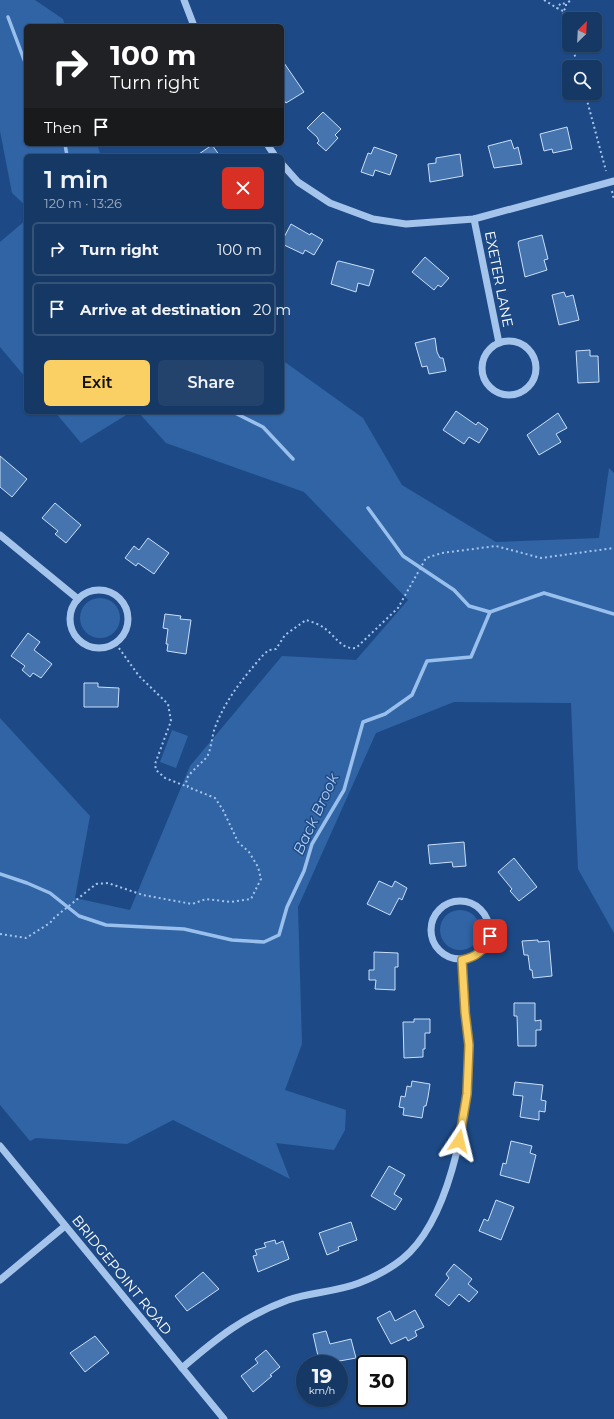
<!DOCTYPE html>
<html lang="en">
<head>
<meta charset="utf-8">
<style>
  body { margin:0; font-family:Montserrat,sans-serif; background:#23436d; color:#f1f3f6; height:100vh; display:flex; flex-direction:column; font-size:15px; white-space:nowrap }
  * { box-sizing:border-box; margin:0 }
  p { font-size:13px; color:#9eacbf }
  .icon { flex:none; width:22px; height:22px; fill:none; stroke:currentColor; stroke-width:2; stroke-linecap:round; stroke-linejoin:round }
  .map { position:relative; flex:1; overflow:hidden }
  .drawer { position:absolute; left:24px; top:154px; width:260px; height:260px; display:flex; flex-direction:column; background:#163864; border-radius:6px; box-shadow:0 1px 3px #0004,0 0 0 1px #355278 }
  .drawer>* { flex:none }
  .guide { position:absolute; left:24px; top:24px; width:260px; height:122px; border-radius:6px; box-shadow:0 1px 3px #0004,0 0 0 1px #355278; background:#202124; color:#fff; overflow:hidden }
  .needle { width:26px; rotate:24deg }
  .controls { position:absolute; left:562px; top:12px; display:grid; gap:8px }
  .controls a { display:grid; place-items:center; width:40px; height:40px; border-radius:6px; background:#163864; box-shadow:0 1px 3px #0004,0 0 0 1px #355278; font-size:20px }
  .speed { position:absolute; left:296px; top:1355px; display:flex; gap:8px; font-size:20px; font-weight:700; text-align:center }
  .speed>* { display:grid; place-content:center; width:52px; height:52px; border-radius:50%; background:#163864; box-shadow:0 1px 3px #0004,0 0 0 1px #355278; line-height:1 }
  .speed small { font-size:10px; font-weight:400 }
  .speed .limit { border:2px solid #111; border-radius:6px; background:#fff; color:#111 }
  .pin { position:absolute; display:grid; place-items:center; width:34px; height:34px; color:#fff; margin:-17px; border-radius:8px; box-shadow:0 2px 6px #0006 }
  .me { position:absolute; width:44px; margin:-22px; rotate:10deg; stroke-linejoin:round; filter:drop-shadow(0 0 3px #0008) }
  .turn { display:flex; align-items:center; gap:14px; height:84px; padding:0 20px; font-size:18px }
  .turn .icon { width:52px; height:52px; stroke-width:2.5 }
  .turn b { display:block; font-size:28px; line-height:34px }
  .then { display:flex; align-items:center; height:38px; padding:0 20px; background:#0003; gap:8px; font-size:15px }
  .round { display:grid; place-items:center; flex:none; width:42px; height:42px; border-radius:6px; background:#23436d }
  .head { display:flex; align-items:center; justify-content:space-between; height:68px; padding:0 20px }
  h1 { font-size:24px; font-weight:600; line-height:30px }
  .button { display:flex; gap:8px; margin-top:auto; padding:8px 20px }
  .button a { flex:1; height:46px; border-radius:6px; background:#fad064; color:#111; font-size:16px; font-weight:600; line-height:46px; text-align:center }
  .button a+a { background:#23436d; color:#f1f3f6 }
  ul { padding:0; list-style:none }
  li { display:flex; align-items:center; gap:12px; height:54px; margin:0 8px 6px; padding:0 12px; border:2px solid #355278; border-radius:6px }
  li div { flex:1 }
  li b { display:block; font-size:15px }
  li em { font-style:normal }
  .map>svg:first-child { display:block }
</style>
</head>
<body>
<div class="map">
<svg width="614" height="1419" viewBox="0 0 614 1419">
  <rect width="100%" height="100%" fill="#1d4a86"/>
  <g fill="#3064a4">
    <path d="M0,0h35l28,19 2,7h-39v118h71l4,12h-75v50l-14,-13 -12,-62z"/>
    <path d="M26,220v158l-26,-31v-105z"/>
    <path d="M282,360l81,58 39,67 94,57 103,-4 10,-70 5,5v460l-36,-64 -7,-166 -117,-1 -78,31 -78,174 4,137 -17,46 61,20 -1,20 -11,20 -58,-7 14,36 -117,-59 -46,24 -91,-6 -6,3 -30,-36v-387l90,98 -15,82 55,12 60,-144 92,-110 74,4 52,-60 -104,-108 -138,-49 -28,-31h144z"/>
    <path d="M55,412h76l-50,31z"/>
    <circle cx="100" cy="618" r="20"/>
    <path d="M172,730l16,6 -12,32 -16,-6z"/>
    <circle cx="460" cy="930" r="20"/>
  </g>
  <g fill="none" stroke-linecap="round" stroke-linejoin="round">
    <g stroke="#99bfed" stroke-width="3.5">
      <path d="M8,17l18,48"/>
      <path d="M65,144l2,12"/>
      <path d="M233,412l30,15 30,32"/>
      <path d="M368,508l35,48 51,34 15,16 21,6"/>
      <path d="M0,874l27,9 23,10 29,23 27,9 78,4 48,11 32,2 15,-7 8,-28 17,-36 8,-27 32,-54 19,-68 22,-8 27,-19 15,-34 44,-4 19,-45 54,-19 70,21"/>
    </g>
  </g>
  <g fill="#4574af" stroke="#cadff8">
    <path d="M282,60l22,32 -18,11 -4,-6z"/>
    <path d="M323,112l18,17 -6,6 3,3 -12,13 -9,-8 2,-2 -2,-4 -10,-9z"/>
    <path d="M567,127l5,22 -19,4 -1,-4 -8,2 -4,-17z"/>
    <path d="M511,140l3,9 4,-2 4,17 -28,4 -6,-22z"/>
    <path d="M212,145l8,11h-24z"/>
    <path d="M374,147l23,8 -7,20 -15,-5 -2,6 -12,-4 7,-19 3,1z"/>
    <path d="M460,154l3,22 -33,6 -2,-18 8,-1v-5z"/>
    <path d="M291,224l19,11 1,-2 12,7 -9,15 -9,-5 -2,4 -21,-10v-3z"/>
    <path d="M542,235l6,24 -4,1 3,10 -22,7 -7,-34 1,-2z"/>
    <path d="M425,257l24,21 -8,9 -3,-2 -4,5 -22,-18z"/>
    <path d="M339,261l35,9 -5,16 -11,-3 -2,9 -25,-8 6,-22z"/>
    <path d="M564,292l2,5 7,-2 6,25 -20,5 -7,-30z"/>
    <path d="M435,338l2,14 3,6h3l3,13 -17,3 -2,-8 -5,1 -7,-24z"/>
    <path d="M590,350v6h8l1,26 -21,1 -2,-32z"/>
    <path d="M456,411l20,14 2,-3 10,7 -9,14 -10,-6 -5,7 -21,-14z"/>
    <path d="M558,413l9,15 -11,6 5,8 -22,13 -12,-20z"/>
    <path d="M0,456l27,23 -15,18 -12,-10z"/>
    <path d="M55,503l26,22 -15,18 -11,-9 3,-3 -16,-13z"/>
    <path d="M148,538l21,15 -15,21 -16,-11 -2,3 -11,-8 9,-12 5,4z"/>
    <path d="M165,614l16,2 -1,3 11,1 -5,34 -19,-3 1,-7h-2l2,-15 -5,-1z"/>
    <path d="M28,633l12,9 -6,8 18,14 -11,14 -8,-5 -3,4 -8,-7 3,-4 -14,-10z"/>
    <path d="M84,683h14v4l21,1 -1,19h-34z"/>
    <path d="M464,842l2,24 -13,1 -1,-5 -22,2 -2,-19z"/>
    <path d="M514,858l23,29 -18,14 -9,-10 2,-2 -14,-17z"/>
    <path d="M379,881l13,6 3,-6 12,7 -5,12 -3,-2 -9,17 -23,-11z"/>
    <path d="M538,940v2l11,-1 3,35 -19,2 -1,-8h-2l-2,-15h-4l-2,-14z"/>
    <path d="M374,952l24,1v14h-3v23l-20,-1 1,-9h-7v-10h5z"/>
    <path d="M514,1003h21v18l6,-1v10h-5v16h-18l-1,-30h-3z"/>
    <path d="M414,1019h16v14h-5v16h-2v8l-19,1 -1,-36h11z"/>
    <path d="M412,1081l18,3 -2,13 -2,9h-2l-2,12 -19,-3 1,-7 -5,-1 2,-11 4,1 2,-11 4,1z"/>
    <path d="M515,1082l28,3 -2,15 5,1 -1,11 -6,-1v9l-19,-3 3,-21 -10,-1z"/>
    <path d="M511,1141l21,5 -2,7 6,2 -7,28 -29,-8 3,-12 3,1z"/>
    <path d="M389,1166l16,9 -11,19 8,5 -7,11 -24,-14z"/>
    <path d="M496,1200l18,7 -13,33 -22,-9 5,-12 4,2z"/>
    <path d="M351,1222l6,18 -19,7 1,3 -12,5 -8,-22z"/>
    <path d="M275,1240l1,4 7,-3 6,18 -31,13 -5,-16 4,-1 -2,-5 11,-3 -2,-4z"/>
    <path d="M454,1264l18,15 -4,5 10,8 -9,10 -10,-8 -10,12 -14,-11 14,-17 -3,-4z"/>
    <path d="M203,1272l16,17 -32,22 -12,-15z"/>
    <path d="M415,1310l9,17 -9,4 2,5 -9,5 -2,-4 -15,7 -14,-26 13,-7 5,10z"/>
    <path d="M326,1331l4,13 21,-5 5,19 -33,6 -2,-8h-3l-5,-22z"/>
    <path d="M95,1336l14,17 -24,19 -15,-19z"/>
    <path d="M266,1350l14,17 -10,8 2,1 -19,16 -12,-16 17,-13 -3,-4z"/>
  </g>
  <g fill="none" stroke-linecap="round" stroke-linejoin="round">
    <g stroke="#a5c4eb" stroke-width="2" stroke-dasharray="2 3" stroke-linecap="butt">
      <path d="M544,0l13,8"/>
      <path d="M563,11l-6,-3 4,-5 5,1"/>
      <path d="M569,34l-6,-23 3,-3v-4l5,-4"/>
      <path d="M572,45l6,22"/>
      <path d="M585,93l21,78"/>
      <path d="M612,191l2,9"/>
      <path d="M116,644l23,32 29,28 3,17 -16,43 1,6 9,8 23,9"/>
      <path d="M0,934l26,4 24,-15 4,-5 42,-34 12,-1 35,12 49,9 14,-5 25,3 20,-3 10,-20 -3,-12 -9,-15 -11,-10 -15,-32 -8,-12 -27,-11 -2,-7c6,-11 19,-19 22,-25 4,-10 4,-21 8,-30 11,-28 29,-49 48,-71l5,-4 7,-1 9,-14 21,-15c6,2 13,4 18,8 11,7 17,22 32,20l42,-40 28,-50 16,-5 54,-7 45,12 73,-10"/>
    </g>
    <g stroke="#a5c4eb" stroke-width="7">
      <path d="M184,0l10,26"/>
      <path d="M267,144l8,12"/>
      <path d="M282,164l16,18 32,21 43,16 33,5 68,-5 140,-38"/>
      <path d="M474,219l25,124"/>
      <circle cx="509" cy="368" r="27"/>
      <path d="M0,535l78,64"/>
      <circle cx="99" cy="619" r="29"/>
      <circle cx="460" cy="930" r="29"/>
      <path d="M0,1146l224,273"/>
      <path d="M0,1280l65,-54"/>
      <path d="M182,1368c35,-30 62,-52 106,-68 23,-8 48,-8 71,-17 18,-7 37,-17 51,-31 42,-43 62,-149 58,-208 -1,-28 -4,-56 -6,-84"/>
    </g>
  </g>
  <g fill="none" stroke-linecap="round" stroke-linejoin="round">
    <defs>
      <path id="route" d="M459,1141l8,-47 2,-49 -4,-33 -3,-52c15,-3 22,-10 28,-24"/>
    </defs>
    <use href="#route" stroke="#a28741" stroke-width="10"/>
    <use href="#route" stroke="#fad064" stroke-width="7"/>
  </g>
  <g text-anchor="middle" stroke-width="3" stroke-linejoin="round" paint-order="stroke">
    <g font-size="14" fill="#fff" stroke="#1d4a86">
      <text transform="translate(499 279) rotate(79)" y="5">EXETER LANE</text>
      <text transform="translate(122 1275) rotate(51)" y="5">BRIDGEPOINT ROAD</text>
    </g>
    <g font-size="15" font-style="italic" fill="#b1cef2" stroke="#1d4a86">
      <text transform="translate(316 814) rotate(-65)" y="5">Back Brook</text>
    </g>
  </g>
</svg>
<div class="controls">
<a><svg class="needle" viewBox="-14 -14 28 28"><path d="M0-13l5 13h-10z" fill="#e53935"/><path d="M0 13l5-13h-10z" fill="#9eacbf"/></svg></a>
<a><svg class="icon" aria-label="search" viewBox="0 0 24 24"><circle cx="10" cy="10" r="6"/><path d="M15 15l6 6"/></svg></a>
</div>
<div class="speed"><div>19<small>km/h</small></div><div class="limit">30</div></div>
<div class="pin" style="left:490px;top:936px;background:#d93025"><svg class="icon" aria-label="arrive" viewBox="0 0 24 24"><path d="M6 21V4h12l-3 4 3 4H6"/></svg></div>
<svg class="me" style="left:459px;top:1141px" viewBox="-20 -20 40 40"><path d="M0-17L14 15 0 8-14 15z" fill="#fad064" stroke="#fff" stroke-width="4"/></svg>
<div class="guide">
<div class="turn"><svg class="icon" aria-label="right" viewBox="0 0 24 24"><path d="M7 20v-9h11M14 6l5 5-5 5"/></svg><div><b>100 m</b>Turn right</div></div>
<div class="then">Then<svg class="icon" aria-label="arrive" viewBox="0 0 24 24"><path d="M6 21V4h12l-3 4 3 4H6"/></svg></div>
</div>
<section class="drawer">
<div class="head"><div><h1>1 min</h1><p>120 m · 13:26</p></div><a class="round" style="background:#d93025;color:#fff"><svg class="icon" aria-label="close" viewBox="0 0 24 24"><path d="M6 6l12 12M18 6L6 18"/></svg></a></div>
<ul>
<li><svg class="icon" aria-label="right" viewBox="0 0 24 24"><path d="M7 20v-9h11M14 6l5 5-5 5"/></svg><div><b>Turn right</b></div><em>100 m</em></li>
<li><svg class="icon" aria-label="arrive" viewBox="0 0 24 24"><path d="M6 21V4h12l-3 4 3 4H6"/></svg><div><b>Arrive at destination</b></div><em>20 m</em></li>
</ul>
<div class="button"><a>Exit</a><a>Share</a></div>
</section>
</div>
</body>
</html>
